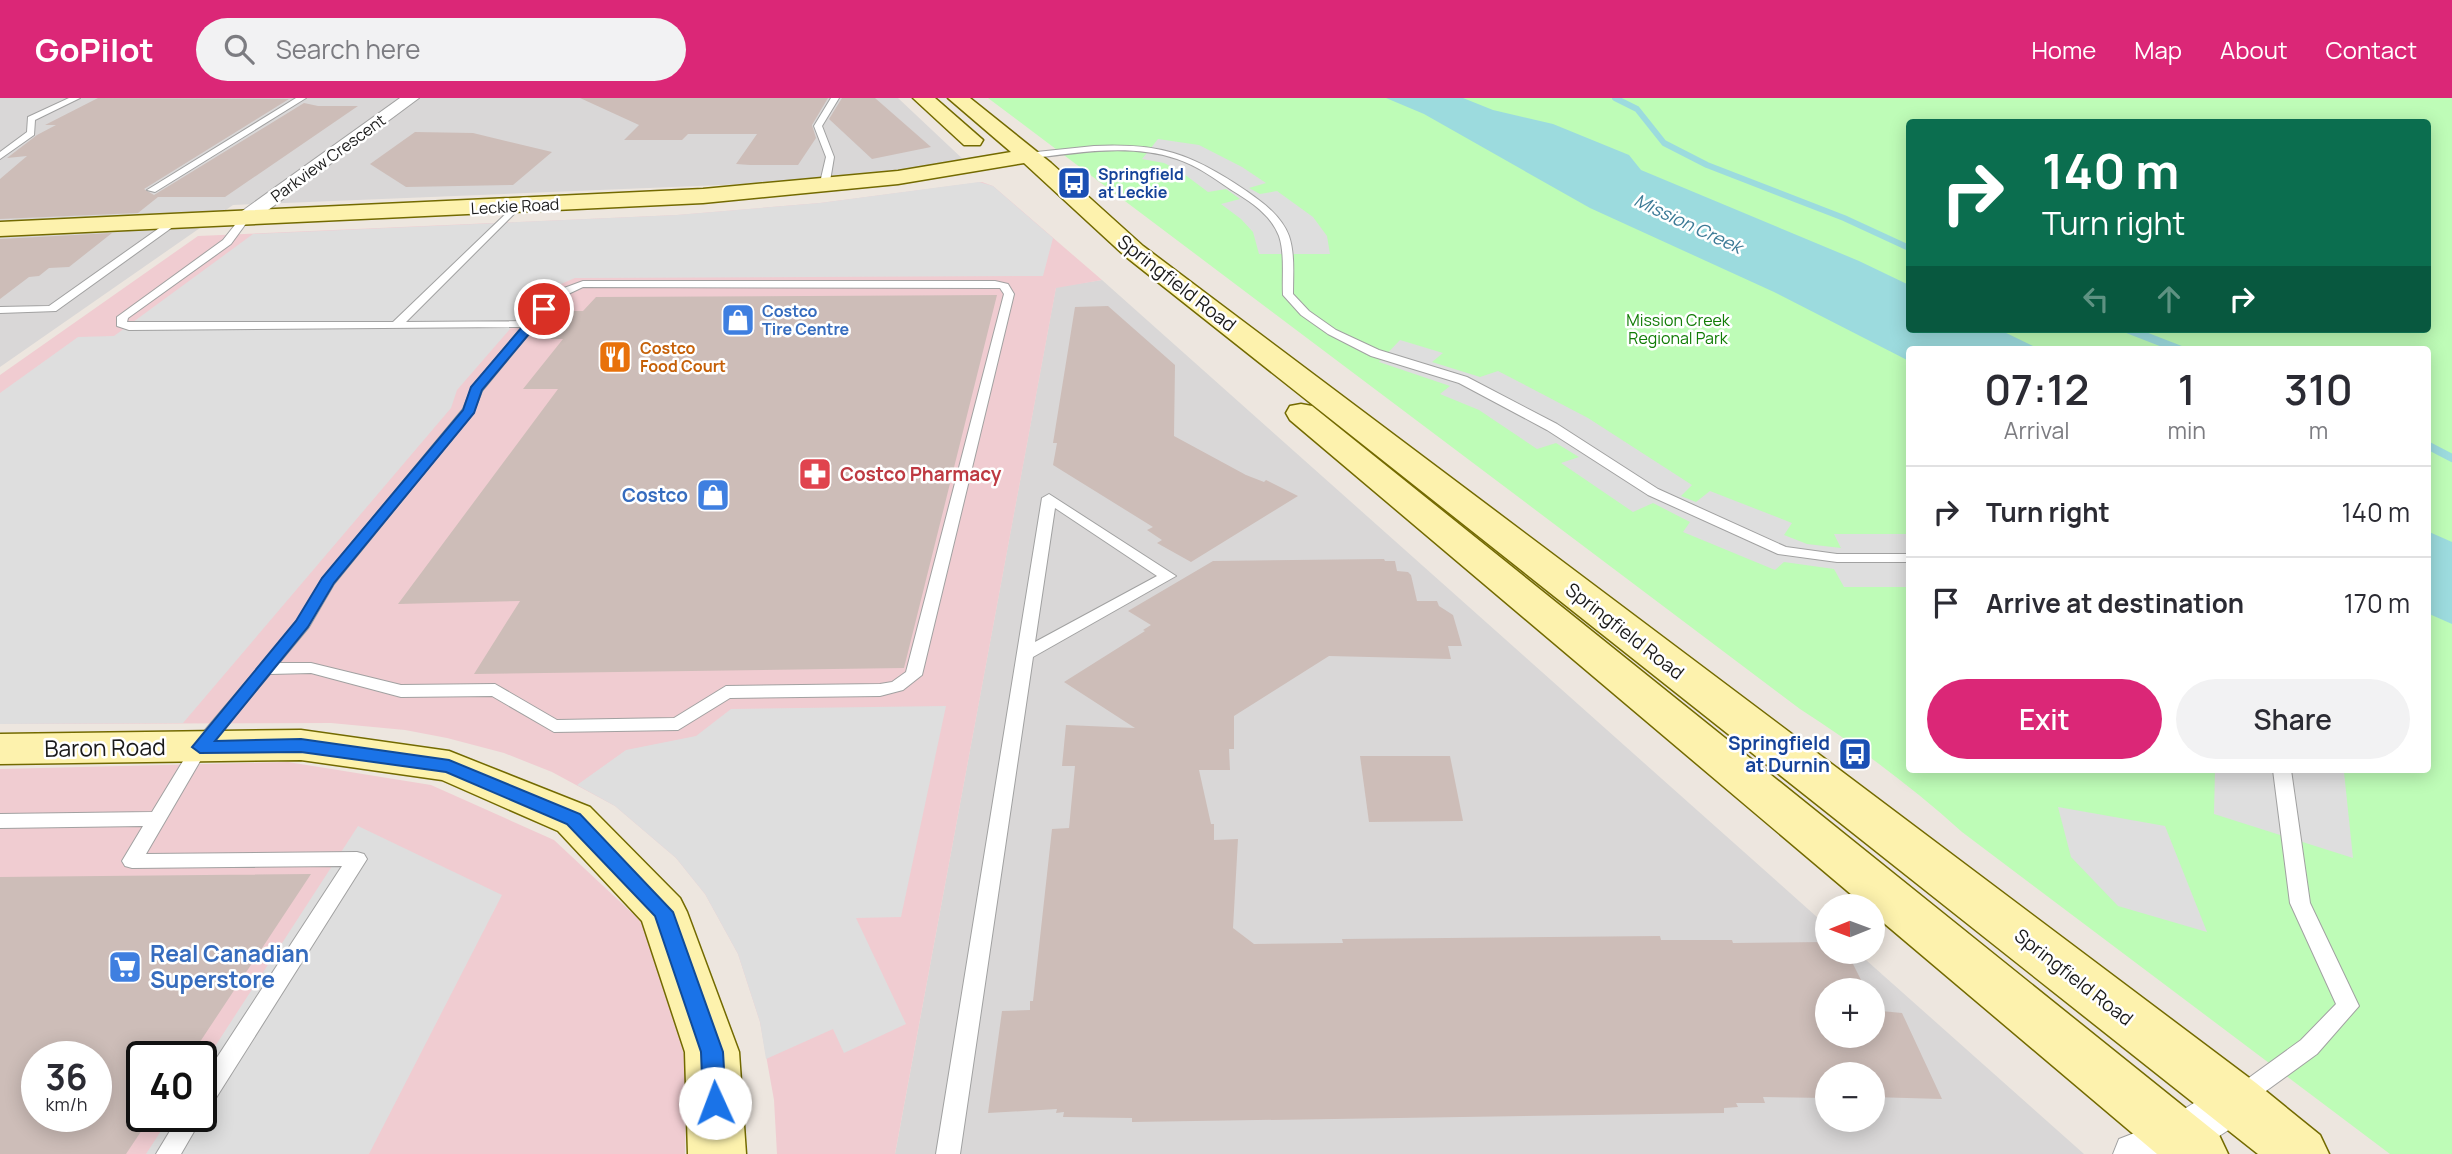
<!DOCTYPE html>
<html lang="en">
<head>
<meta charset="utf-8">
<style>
  body { margin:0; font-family:Manrope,sans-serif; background:#f2f2f3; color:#2b2b33; height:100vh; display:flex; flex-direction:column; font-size:26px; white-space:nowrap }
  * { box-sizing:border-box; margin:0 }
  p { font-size:23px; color:#7c7c81 }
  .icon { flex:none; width:38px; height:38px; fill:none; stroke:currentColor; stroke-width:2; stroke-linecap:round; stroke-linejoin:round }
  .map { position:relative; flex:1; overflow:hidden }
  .panel { position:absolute; left:1906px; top:248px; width:525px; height:427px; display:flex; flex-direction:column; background:#fff; border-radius:7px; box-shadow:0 4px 18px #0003 }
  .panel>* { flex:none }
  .hud { position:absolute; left:1906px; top:21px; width:525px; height:214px; border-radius:7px; box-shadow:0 4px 18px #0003; background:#0b6e4f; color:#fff; overflow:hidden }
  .needle { width:46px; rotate:269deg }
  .tools { position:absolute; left:1815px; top:796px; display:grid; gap:14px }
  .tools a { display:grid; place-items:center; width:70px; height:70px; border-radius:50%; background:#fff; box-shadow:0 4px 18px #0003; font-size:35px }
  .speed { position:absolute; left:21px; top:943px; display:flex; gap:14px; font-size:35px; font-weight:700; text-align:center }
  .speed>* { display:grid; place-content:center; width:91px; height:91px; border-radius:50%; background:#fff; box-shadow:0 4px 18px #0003; line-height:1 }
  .speed small { font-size:18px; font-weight:400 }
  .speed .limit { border:4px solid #111; border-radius:10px; background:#fff; color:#111 }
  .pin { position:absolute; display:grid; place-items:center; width:60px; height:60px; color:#fff; margin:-30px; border:4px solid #fff; border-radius:50%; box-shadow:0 2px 7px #0007 }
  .me { position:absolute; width:77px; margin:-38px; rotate:358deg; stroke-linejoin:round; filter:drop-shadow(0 0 5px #0008) }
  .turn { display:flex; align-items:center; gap:24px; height:147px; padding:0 21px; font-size:32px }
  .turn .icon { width:91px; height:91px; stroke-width:2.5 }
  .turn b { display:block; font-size:49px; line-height:60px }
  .lanes { display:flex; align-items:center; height:66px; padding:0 21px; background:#0003; justify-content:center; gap:35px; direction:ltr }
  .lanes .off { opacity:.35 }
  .eta { display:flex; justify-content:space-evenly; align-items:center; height:119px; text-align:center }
  .eta b { font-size:42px; font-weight:600; line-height:49px }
  .button { display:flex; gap:14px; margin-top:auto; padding:14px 21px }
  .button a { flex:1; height:80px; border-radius:42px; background:#db2777; color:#fff; font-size:28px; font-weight:600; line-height:80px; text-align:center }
  .button a+a { background:#f2f2f3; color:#2b2b33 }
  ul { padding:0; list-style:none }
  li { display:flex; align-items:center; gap:21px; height:91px; padding:0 21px; border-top:2px solid #e1e1e2 }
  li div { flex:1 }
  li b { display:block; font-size:26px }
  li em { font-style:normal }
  header { display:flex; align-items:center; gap:42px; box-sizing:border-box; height:98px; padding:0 35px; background:#db2777; color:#fff }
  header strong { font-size:33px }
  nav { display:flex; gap:38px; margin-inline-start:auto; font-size:24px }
  .search { width:490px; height:63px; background:#f2f2f3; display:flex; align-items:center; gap:18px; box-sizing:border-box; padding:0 24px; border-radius:38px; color:#7c7c81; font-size:26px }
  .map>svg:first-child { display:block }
</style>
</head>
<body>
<header>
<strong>GoPilot</strong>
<div class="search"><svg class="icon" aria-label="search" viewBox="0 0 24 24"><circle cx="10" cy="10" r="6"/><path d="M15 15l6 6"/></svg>Search here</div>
<nav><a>Home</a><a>Map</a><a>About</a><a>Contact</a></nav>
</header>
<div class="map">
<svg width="2452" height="1056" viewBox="0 0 2452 1056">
  <rect width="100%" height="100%" fill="#ede6df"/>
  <g fill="#d9d7d7" fill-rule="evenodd">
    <path d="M0,0h898l69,65 -123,17 -611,25 -233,162z"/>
    <path d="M1102,182l725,646v26h30l227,202h-1189l161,-867zM1827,892h45v46h-45zM1827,976h45v46h-45z"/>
  </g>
  <g fill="#f0ccd1" fill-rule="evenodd">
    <path d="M982,84l11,4 109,94 -46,8 -161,866h-118l-3,-54 -14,-78 -22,-68 -33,-60 -29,-36 -61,-52 -63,-34 -48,-19 -57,-15 -42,-8 -74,-7 -331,1v-349l198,-139 479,-21 143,-12z"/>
    <path d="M288,664l143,23 123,55 92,86 41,138 -2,90h-685v-385zM37,959h59v59h-59zM142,959h59v59h-59z"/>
  </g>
  <path fill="#befcb7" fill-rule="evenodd" d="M988,0h1464v1056h-62l-428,-322c-51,-46 -105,-86 -162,-123zM1909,24h518v207h-518zM1909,252h518v420h-518z"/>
  <g fill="#dedede">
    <path d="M1158,41l41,6 43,22 24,16 -17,5 11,6 17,-3 36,26 14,19 3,18h-71l-6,-22 -12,-13 -20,-15 19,-5 -14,-10 -18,3 -28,-21 -16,-8 -22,-4z"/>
    <path d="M979,84l14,4 60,52 -10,38 -468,2 -33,14 -85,98 -6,18 -268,315 -183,1v-331l78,-56 36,-1 139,-102 424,-19 143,-12z"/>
    <path d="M1400,242l43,13 -11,9 48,15 18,-6 90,47 104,67 -11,11 15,6 14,-11 82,32 -8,12 23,9 34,4 -7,-14h75v53h-65l-10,-18 -50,-7 -9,8 -92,-38 7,-10 -37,-19 -20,9 -72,-49 18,-6 -23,-14 -19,6 -58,-39 -39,-16 10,-8 -71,-24z"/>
    <path d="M946,608l-45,211 -45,1 50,106 -62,29 -11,-24 -67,30 -6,-37 -22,-68 -33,-60 -29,-36 -61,-52 -38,-21 49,-35 70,-14 35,-27z"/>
    <path d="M2215,672h122l7,2 9,86 -139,-44z"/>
    <path d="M2058,709l107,19 42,106 -89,-26 -47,-49z"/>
    <path d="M358,728l144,69 -133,259h-223l24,-37 31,-1v-48z"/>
  </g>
  <g fill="#9cdbde">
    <path d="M1386,0h77l30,12 60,14 76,31 12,15 218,91 50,24v44h89l43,21h-132v11l-135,-69 -184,-84 -166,-94z"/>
    <path d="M2427,433l25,11v82l-25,-11z"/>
  </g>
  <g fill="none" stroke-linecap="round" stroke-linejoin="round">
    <path stroke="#9cdbde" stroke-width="6" d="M1615,0l22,11 27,34 43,22 137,53 65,30"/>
    <g stroke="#9cdbde" stroke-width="8">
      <path d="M2127,231l54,21"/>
      <path d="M2427,347l25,13"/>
    </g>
  </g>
  <g fill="#cdbdb8" fill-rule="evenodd">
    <path d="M98,0l191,1 -145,90 10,6 150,-92 14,3h40l-133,91h-67l-20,16 -138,6v-40l27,-23 -20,2 30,-23 19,-10h-11z"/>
    <path d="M580,0h248l-16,27 4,13 -18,27h-48l-14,-1 21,-30h-69l-6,6h-58l15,-15z"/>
    <path d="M842,0h33l56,49 -59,12 -43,-40z"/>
    <path d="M415,34l58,1 79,19 -39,33 -107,2 -36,-23z"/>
    <path d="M112,135l-43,34 -20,1 -10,8 -10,1 -29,22v-60z"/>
    <path d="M997,197l-93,373 -430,6 46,-73 -122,3 160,-215h-35l40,-50h-16l22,-28h14l13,-14z"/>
    <path d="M1108,208l67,59 -1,71 72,39 18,7 2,-2 32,16 -107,66 -34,-19 5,-3 -15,-10 6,-3 -100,-62 4,-22h-4l22,-136z"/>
    <path d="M1384,461l1,2h10l2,10 11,1 3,3 6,26h20l2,5 14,9 9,31h-14l3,13 -122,-3 -95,60v33h-5l1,21h-31l12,54h3v16l24,-1 -5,89 21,16 89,-1 -1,-4 318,-3 1,4h71l1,3 94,-1v10h20l19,38h-39v46h45v-31l7,-1 2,7 21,2 40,86 -70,-2v-23h-45v24l-64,-1 2,6h-29l2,4 -14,1v5l-592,9v-4l-69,-1 1,-5 -8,1 1,-4 -69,4 14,-102 28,-1v-9h3l19,-172 17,-1 6,-62h-13l4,-41 69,3 -71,-46 81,-51 -2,-1 8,-5 -23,-14 85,-50z"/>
    <path d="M1360,658h90l13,65 -94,1z"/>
    <path d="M311,776l-121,183h-48v73l-16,24h-126v-277zM37,959h59v59h-59z"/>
  </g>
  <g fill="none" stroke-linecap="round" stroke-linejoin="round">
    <defs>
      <g id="lane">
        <path d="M69,0h11l-45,22 -1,15 -34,24v-7l27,-20 1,-15z"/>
        <path d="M296,0h10l-151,94 -8,-2z"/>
        <path d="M831,0h8l-17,28 12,31 -5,30 -5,3 -5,-3 7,-30 -12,-31z"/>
        <path d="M1094,48c66,-3 96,7 151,44 17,12 36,25 44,46 6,18 4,39 4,58l16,17 27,19 43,20 88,27 90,47 101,65 128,58 51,7h72v8h-72l-59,-8 -130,-59 -101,-65 -88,-47 -88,-27 -43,-22 -27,-19 -18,-20c-1,-19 2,-41 -4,-59 -8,-21 -28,-34 -46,-45 -18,-12 -35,-25 -56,-32 -48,-16 -101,-6 -150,0l-4,-3 4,-3z"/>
        <path d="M517,105l5,3 -116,116 122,-1 28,-30 27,-10h412l13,3 6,10 -92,381 -19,15 -23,6 -150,2 -52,32 -124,2 -62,-36 -91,1 -90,-24 -41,1 -64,77 -60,103 211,-2 7,2 3,5 -158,250 -7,3 1,4 -22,38h-25l23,-38h22v-34l141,-216 -210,2 -7,-2 -3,-5 21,-35 -143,2v-14l152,-2 42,-69 103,-121 25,-43 141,-170 9,-22 50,-60 -393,3 -12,-4v-9l106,-77 19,-24 3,-1 5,3 -19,26 -103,74 -1,4h266zM583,189l417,1 4,6 -98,378 -14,10 -12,2 -154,2 -52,32 -117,2 -62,-36 -94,1 -90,-22h-32l30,-36 25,-43 139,-171 9,-22 70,-85 12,-10z"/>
        <path d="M172,121l9,2 -125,90 -56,2v-6l49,-1z"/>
        <path d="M1049,396l127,82 -143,81 -73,497h-24l106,-656zM1055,410l102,68 -122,66z"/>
        <path d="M2273,672h18l19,133 49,103 -42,48 -69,50 -8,3 -8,-3 -3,-7 3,-7 69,-50 35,-36 -46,-101z"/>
      </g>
      <g id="street">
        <path d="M400,0h19l-167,124h-14l-3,-4 3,-4z"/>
        <path d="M2236,983l16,6 7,14 -7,14 -61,39h-78l6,-15 44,-17 57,-35z"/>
      </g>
      <g id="secondary">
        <path d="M913,0h22l48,42 -3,5h-16z"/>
        <path d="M948,0h22l81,65 92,83 1113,837 64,52 9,19h-71l-1133,-898 -101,-93 -126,21 -195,19 -703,33v-14l703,-33 195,-18 113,-19z"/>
        <path d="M1301,306l11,2 907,729 9,19h-71l-285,-241v-7h-7l-575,-486 -4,-7 4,-7z"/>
        <path d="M301,632l148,21 141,56 90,91 7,14 52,140 7,102h-58l-3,-102 -43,-131 -84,-90 -116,-51 -141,-20 -301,4v-30z"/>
      </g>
    </defs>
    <use href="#lane" stroke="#a1a1a1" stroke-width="2"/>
    <use href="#street" stroke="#a1a1a1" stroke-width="2"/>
    <use href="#secondary" stroke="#736a00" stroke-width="3"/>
    <use href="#lane" fill="#fff" fill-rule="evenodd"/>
    <use href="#street" fill="#fff" fill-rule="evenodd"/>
    <use href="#secondary" fill="#fdf2ad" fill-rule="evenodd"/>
  </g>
  <path fill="#1a73e8" stroke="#114b97" stroke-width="2" d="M540,208l10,3 -68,81 -8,23 -140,170 -26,44 -93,114 86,-2 148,21 131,54 93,98 50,140 3,51 -3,7 -8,3 -8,-3 -4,-7 -2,-51 -46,-136 -88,-92 -121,-52 -145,-20 -101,1 -8,-6 104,-126 26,-43 141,-168 8,-23z"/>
  <defs>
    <symbol id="bus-square" viewBox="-11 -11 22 22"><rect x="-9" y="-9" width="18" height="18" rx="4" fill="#1a4fb4" stroke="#fff"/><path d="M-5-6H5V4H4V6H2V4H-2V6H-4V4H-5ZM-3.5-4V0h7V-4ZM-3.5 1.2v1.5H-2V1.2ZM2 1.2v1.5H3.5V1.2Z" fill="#fff"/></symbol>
    <symbol id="shop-square" viewBox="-11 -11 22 22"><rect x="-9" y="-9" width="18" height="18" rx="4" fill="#3f7fe0" stroke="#fff"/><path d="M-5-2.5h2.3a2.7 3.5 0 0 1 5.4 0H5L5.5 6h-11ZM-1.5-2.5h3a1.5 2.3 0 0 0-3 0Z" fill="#fff"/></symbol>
    <symbol id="restaurant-square" viewBox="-11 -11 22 22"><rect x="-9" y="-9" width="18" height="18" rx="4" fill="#e8710a" stroke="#fff"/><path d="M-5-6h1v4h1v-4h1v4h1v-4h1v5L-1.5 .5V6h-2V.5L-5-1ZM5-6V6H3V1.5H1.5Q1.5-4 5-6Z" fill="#fff"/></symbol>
    <symbol id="pharmacy-square" viewBox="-11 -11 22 22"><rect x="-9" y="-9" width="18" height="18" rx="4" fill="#e0444e" stroke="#fff"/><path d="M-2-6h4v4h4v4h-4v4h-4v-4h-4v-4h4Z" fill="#fff"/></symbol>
    <symbol id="supermarket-square" viewBox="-11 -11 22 22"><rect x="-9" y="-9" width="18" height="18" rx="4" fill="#3f7fe0" stroke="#fff"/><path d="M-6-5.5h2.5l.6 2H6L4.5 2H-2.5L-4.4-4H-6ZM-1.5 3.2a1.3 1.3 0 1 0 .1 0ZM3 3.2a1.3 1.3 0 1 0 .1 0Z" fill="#fff"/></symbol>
  </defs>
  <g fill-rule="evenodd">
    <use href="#bus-square" x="1055" y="66" width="38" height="38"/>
    <use href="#shop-square" x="719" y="203" width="38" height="38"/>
    <use href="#restaurant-square" x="596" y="240" width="38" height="38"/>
    <use href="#pharmacy-square" x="796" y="357" width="38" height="38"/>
    <use href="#shop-square" x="694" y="378" width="38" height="38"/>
    <use href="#bus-square" x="1836" y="637" width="38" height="38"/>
    <use href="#supermarket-square" x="106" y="850" width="38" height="38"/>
  </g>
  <g text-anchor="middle" stroke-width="5" stroke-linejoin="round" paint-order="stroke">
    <g font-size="16" fill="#1a1a1a" stroke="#fff">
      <text transform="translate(328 60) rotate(-36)" y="6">Parkview Crescent</text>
      <text transform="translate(515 108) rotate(-3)" y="6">Leckie Road</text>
    </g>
    <g font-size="16" font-weight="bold" fill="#164399" stroke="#fff" text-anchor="start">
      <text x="1098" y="82">Springfield<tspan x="1098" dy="18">at Leckie</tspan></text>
    </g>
    <g font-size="16" font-weight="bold" fill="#366cbe" stroke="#fff" text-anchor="start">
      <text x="762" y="219">Costco<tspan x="762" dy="18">Tire Centre</tspan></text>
    </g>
    <g font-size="16" fill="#117c05" stroke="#fff">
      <text x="1678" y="228">Mission Creek<tspan x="1678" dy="18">Regional Park</tspan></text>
    </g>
    <g font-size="16" font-weight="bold" fill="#c56008" stroke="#fff" text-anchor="start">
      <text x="640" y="256">Costco<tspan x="640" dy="18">Food Court</tspan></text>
    </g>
    <g font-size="18" font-style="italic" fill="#3c7a96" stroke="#fff">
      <text transform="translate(1688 126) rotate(25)" y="6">Mission Creek</text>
    </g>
    <g font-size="19" fill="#1a1a1a" stroke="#fff">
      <text transform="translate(1177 185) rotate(38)" y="7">Springfield Road</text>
      <text transform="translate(1625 533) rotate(38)" y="7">Springfield Road</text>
      <text transform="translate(2074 879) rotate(38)" y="7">Springfield Road</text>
    </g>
    <g font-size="19" font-weight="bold" fill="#be3a42" stroke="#fff" text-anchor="start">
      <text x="840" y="383">Costco Pharmacy</text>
    </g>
    <g font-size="19" font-weight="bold" fill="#366cbe" stroke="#fff" text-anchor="end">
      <text x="688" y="404">Costco</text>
    </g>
    <g font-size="19" font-weight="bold" fill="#164399" stroke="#fff" text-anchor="end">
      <text x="1830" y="652">Springfield<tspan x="1830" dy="22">at Durnin</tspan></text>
    </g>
    <g font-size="23" fill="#1a1a1a" stroke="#fff">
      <text transform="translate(105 650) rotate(-1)" y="8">Baron Road</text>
    </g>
    <g font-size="23" font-weight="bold" fill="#366cbe" stroke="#fff" text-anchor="start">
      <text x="150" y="864">Real Canadian<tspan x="150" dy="26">Superstore</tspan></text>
    </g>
  </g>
</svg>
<div class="tools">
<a><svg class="needle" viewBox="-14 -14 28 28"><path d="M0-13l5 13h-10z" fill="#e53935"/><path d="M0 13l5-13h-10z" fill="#7c7c81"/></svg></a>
<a>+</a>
<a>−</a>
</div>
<div class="speed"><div>36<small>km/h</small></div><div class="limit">40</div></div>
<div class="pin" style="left:544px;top:211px;background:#d93025"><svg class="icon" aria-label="arrive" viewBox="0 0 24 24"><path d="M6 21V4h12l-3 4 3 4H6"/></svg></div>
<svg class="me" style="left:715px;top:1005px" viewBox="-20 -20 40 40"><circle r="19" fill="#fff"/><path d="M0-13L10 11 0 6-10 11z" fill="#1a73e8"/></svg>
<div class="hud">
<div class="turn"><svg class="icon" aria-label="right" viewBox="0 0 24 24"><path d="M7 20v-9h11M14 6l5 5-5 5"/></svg><div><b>140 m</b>Turn right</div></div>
<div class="lanes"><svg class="icon off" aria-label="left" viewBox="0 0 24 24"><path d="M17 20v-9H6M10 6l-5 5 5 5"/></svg><svg class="icon off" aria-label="ahead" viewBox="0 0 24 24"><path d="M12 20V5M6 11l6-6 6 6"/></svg><svg class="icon" aria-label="right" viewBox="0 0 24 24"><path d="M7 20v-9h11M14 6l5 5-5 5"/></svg></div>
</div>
<section class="panel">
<div class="eta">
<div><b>07:12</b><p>Arrival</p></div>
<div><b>1</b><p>min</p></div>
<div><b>310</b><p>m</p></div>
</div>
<ul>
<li><svg class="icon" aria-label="right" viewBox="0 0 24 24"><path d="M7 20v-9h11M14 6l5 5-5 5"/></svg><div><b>Turn right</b></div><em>140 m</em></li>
<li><svg class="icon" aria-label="arrive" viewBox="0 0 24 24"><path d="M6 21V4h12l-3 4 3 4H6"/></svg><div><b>Arrive at destination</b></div><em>170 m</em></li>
</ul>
<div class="button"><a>Exit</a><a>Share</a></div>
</section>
</div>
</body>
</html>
